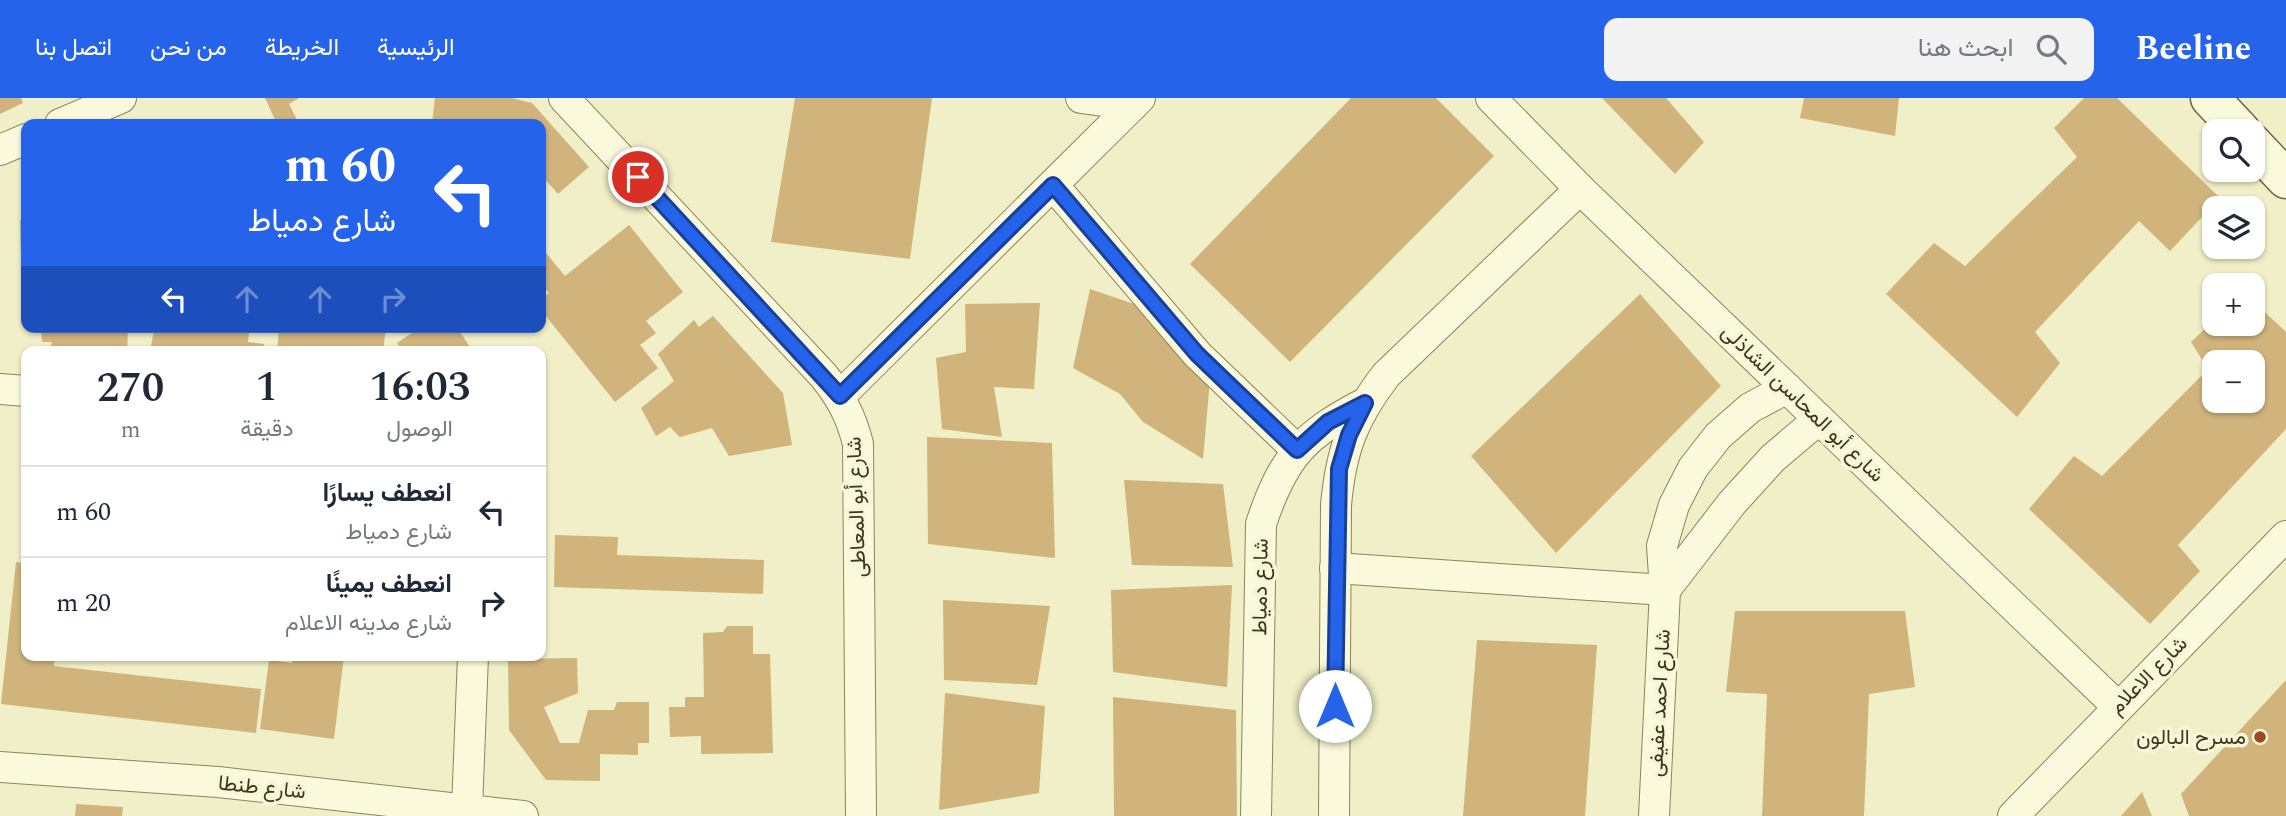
<!DOCTYPE html>
<html lang="ar">
<head>
<meta charset="utf-8">
<style>
  body { margin:0; font-family:Spectral,Vazirmatn,serif; background:#f2f2f3; color:#1f2937; direction:rtl; height:100vh; display:flex; flex-direction:column; font-size:26px; white-space:nowrap }
  * { box-sizing:border-box; margin:0 }
  p { font-size:23px; color:#747a83 }
  .icon { flex:none; width:38px; height:38px; fill:none; stroke:currentColor; stroke-width:2; stroke-linecap:round; stroke-linejoin:round }
  .map { position:relative; flex:1; overflow:hidden; direction:ltr }
  .side { position:absolute; left:21px; top:248px; width:525px; height:315px; display:flex; flex-direction:column; background:#fff; border-radius:14px; box-shadow:0 2px 5px #0004; direction:rtl }
  .side>* { flex:none }
  .guide { position:absolute; left:21px; top:21px; width:525px; height:214px; border-radius:14px; box-shadow:0 2px 5px #0004; direction:rtl; background:#2563eb; color:#fff; overflow:hidden }
  .fabs { position:absolute; left:2202px; top:21px; display:grid; gap:14px }
  .fabs a { display:grid; place-items:center; width:63px; height:63px; border-radius:14px; background:#fff; box-shadow:0 2px 5px #0004; font-size:35px }
  .pin { position:absolute; display:grid; place-items:center; width:60px; height:60px; color:#fff; margin:-30px; border:4px solid #fff; border-radius:50%; box-shadow:0 2px 7px #0007 }
  .me { position:absolute; width:77px; margin:-38px; rotate:0deg; stroke-linejoin:round; filter:drop-shadow(0 0 5px #0008) }
  .turn { display:flex; align-items:center; gap:24px; height:147px; padding:0 35px; font-size:32px }
  .turn .icon { width:91px; height:91px; stroke-width:2.5 }
  .turn b { display:block; font-size:49px; line-height:60px }
  .lanes { display:flex; align-items:center; height:66px; padding:0 35px; background:#0003; justify-content:center; gap:35px; direction:ltr }
  .lanes .off { opacity:.35 }
  .eta { display:flex; justify-content:space-evenly; align-items:center; height:119px; text-align:center }
  .eta b { font-size:42px; font-weight:600; line-height:49px }
  ul { padding:0; list-style:none }
  li { display:flex; align-items:center; gap:21px; height:91px; padding:0 35px; border-top:2px solid #e0e1e3 }
  li div { flex:1 }
  li b { display:block; font-size:26px }
  li em { font-style:normal }
  header { display:flex; align-items:center; gap:42px; box-sizing:border-box; height:98px; padding:0 35px; background:#2563eb; color:#fff }
  header strong { font-size:33px }
  nav { display:flex; gap:38px; margin-inline-start:auto; font-size:24px }
  .search { width:490px; height:63px; background:#f2f2f3; display:flex; align-items:center; gap:18px; box-sizing:border-box; padding:0 24px; border-radius:14px; color:#747a83; font-size:26px }
  .map>svg:first-child { display:block }
</style>
</head>
<body>
<header>
<strong>Beeline</strong>
<div class="search"><svg class="icon" aria-label="search" viewBox="0 0 24 24"><circle cx="10" cy="10" r="6"/><path d="M15 15l6 6"/></svg>ابحث هنا</div>
<nav><a>الرئيسية</a><a>الخريطة</a><a>من نحن</a><a>اتصل بنا</a></nav>
</header>
<div class="map">
<svg width="2286" height="718" viewBox="0 0 2286 718">
  <rect width="100%" height="100%" fill="#f0efc7"/>
  <g fill="#d0b47c" fill-rule="evenodd">
    <path d="M0,0h21l2,5 -23,11z"/>
    <path d="M265,0h34l-10,6 10,20h-22z"/>
    <path d="M435,0h77l20,5 57,64 -31,27 -17,-19v-51h-109z"/>
    <path d="M795,0h137l-22,161 -139,-17z"/>
    <path d="M1351,0h85l58,58 -204,206 -100,-98z"/>
    <path d="M1602,0h64l38,44 -29,32z"/>
    <path d="M1804,0h95l-4,38 -95,-18z"/>
    <path d="M2084,0h33l103,100 -50,53 -31,-30 -104,111 25,31 -43,54 -131,-123 48,-51 31,23 112,-109 -23,-29z"/>
    <path d="M26,121v108h-3l-3,-107z"/>
    <path d="M629,127l54,67 -37,29 10,12 -16,12 18,23 -43,34 -74,-92v-10l8,-7 -8,-10v-36l24,29z"/>
    <path d="M1090,191l50,17 70,74 -7,79 -60,-37 -23,-28 -47,-26z"/>
    <path d="M1640,196l81,92 -165,167 -85,-97z"/>
    <path d="M2252,202l34,32v97l-108,116 22,26 -50,53 -121,-115 45,-53 28,20 106,-107 -17,-27 23,-22v4h38zM2214,264h38v39h-38z"/>
    <path d="M1040,205l-6,86 -40,-2 8,50 -60,-8 -6,-71 30,-6 -1,-48z"/>
    <path d="M713,218l70,77 9,52 -63,11 -17,-28 -32,9 -10,-10 -14,9 -15,-28 33,-27 -16,-27 36,-34 5,7z"/>
    <path d="M41,229h80v3l7,1 -1,21 -77,-4 2,-6h-10z"/>
    <path d="M164,229h86l-2,15 16,2v8h-114l4,-22z"/>
    <path d="M279,229h107l-3,25h-106z"/>
    <path d="M421,229h36l16,25h-70l-6,-9z"/>
    <path d="M927,339l125,6 3,115 -127,-14z"/>
    <path d="M1124,382l99,4 10,83 -101,-2z"/>
    <path d="M555,437l63,2 -1,18 147,5 -1,34 -209,-7z"/>
    <path d="M16,464l10,2v92h29l-1,10 207,23 -5,44 -255,-29z"/>
    <path d="M1232,487l-5,102 -114,-15 -2,-82z"/>
    <path d="M943,502l107,6 -13,79 -93,-5z"/>
    <path d="M1735,513h170l10,76 -46,7 -5,122h-102l5,-122 -41,-2z"/>
    <path d="M727,528h26v28h17l3,99 -72,1v-18l-31,1 -1,-30h16v-10h19l-1,-64 20,-1z"/>
    <path d="M1477,542l120,5 -12,171h-122z"/>
    <path d="M293,558h51l-10,83 -74,-10 9,-69 23,3z"/>
    <path d="M577,560l1,35 -34,14 16,36h19l9,-33h26l3,-8h32v41h-11v12l-38,-1v27l-54,-1 -37,-50 -1,-71z"/>
    <path d="M2286,582v136h-97l-8,-22z"/>
    <path d="M945,595l100,13 -6,87 -100,17z"/>
    <path d="M1113,599l123,13 1,106h-123z"/>
    <path d="M2142,694l10,24h-31z"/>
    <path d="M76,706l47,3 -1,9h-47z"/>
  </g>
  <g fill="none" stroke-linecap="round" stroke-linejoin="round">
    <defs>
      <g id="minor">
        <path d="M564,0l259,277c18,22 28,41 35,69l3,372"/>
        <path d="M1081,0l52,7"/>
        <path d="M1491,0l89,91 537,517"/>
        <path d="M60,26l61,-26"/>
        <path d="M0,52l26,-11"/>
        <path d="M1053,87l144,169 100,96"/>
        <path d="M0,291l26,2"/>
        <path d="M840,298l300,-298"/>
        <path d="M1335,470l330,22"/>
        <path d="M1665,492l67,-87 41,-45 46,-39"/>
        <path d="M0,669l218,15 305,34"/>
        <path d="M467,711l6,-153"/>
        <path d="M1256,718l5,-292c22,-66 42,-89 104,-121"/>
        <path d="M1334,718l2,-311c5,-55 17,-87 50,-130l194,-186"/>
        <path d="M1654,718l11,-226 -3,-44 12,-41 19,-37 25,-32 32,-28 37,-20"/>
        <path d="M2013,718l273,-280"/>
      </g>
      <g id="secondary">
        <path d="M2210,0l31,33"/>
        <path d="M2252,45l34,36"/>
      </g>
    </defs>
    <use href="#minor" stroke="#8d835b" stroke-width="32"/>
    <use href="#secondary" stroke="#6f633e" stroke-width="41"/>
    <use href="#minor" stroke="#faf9db" stroke-width="30"/>
    <use href="#secondary" stroke="#faf9db" stroke-width="38"/>
  </g>
  <g fill="none" stroke-linecap="round" stroke-linejoin="round">
    <defs>
      <path id="route" d="M638,79l202,219 213,-211 144,169 100,96 31,-28 37,-19 -16,32 -10,34 -4,237"/>
    </defs>
    <use href="#route" stroke="#184099" stroke-width="18"/>
    <use href="#route" stroke="#2563eb" stroke-width="12"/>
  </g>
  <circle fill="#9f4629" stroke="#f7f6d7" stroke-width="2.5" cx="2260" cy="639" r="7"/>
  <g text-anchor="middle" stroke-width="7" stroke-linejoin="round" paint-order="stroke">
    <g font-size="21" fill="#3d3520" stroke="#f7f6d7">
      <text transform="translate(1803 305) rotate(44)" y="7">شارع أبو المحاسن الشاذلى</text>
      <text transform="translate(856 409) rotate(-92)" y="7">شارع أبو المعاطى</text>
      <text transform="translate(1260 489) rotate(-89)" y="7">شارع دمياط</text>
      <text transform="translate(2148 577) rotate(-45)" y="7">شارع الاعلام</text>
      <text transform="translate(1659 605) rotate(-87)" y="7">شارع احمد عفيفى</text>
      <text transform="translate(262 689) rotate(6)" y="7">شارع طنطا</text>
    </g>
    <g font-size="21" fill="#3d3520" stroke="#f7f6d7" text-anchor="end">
      <text x="2246" y="646">مسرح البالون</text>
    </g>
  </g>
</svg>
<div class="fabs">
<a><svg class="icon" aria-label="search" viewBox="0 0 24 24"><circle cx="10" cy="10" r="6"/><path d="M15 15l6 6"/></svg></a>
<a><svg class="icon" aria-label="layers" viewBox="0 0 24 24"><path d="M12 4l9 5-9 5-9-5zM3 14l9 5 9-5"/></svg></a>
<a>+</a>
<a>−</a>
</div>
<div class="pin" style="left:638px;top:79px;background:#d93025"><svg class="icon" aria-label="arrive" viewBox="0 0 24 24"><path d="M6 21V4h12l-3 4 3 4H6"/></svg></div>
<svg class="me" style="left:1335px;top:608px" viewBox="-20 -20 40 40"><circle r="19" fill="#fff"/><path d="M0-13L10 11 0 6-10 11z" fill="#2563eb"/></svg>
<div class="guide">
<div class="turn"><svg class="icon" aria-label="left" viewBox="0 0 24 24"><path d="M17 20v-9H6M10 6l-5 5 5 5"/></svg><div><b>60 m</b>شارع دمياط</div></div>
<div class="lanes"><svg class="icon" aria-label="left" viewBox="0 0 24 24"><path d="M17 20v-9H6M10 6l-5 5 5 5"/></svg><svg class="icon off" aria-label="ahead" viewBox="0 0 24 24"><path d="M12 20V5M6 11l6-6 6 6"/></svg><svg class="icon off" aria-label="ahead" viewBox="0 0 24 24"><path d="M12 20V5M6 11l6-6 6 6"/></svg><svg class="icon off" aria-label="right" viewBox="0 0 24 24"><path d="M7 20v-9h11M14 6l5 5-5 5"/></svg></div>
</div>
<section class="side">
<div class="eta">
<div><b>16:03</b><p>الوصول</p></div>
<div><b>1</b><p>دقيقة</p></div>
<div><b>270</b><p>m</p></div>
</div>
<ul>
<li><svg class="icon" aria-label="left" viewBox="0 0 24 24"><path d="M17 20v-9H6M10 6l-5 5 5 5"/></svg><div><b>انعطف يسارًا</b><p>شارع دمياط</p></div><em>60 m</em></li>
<li><svg class="icon" aria-label="right" viewBox="0 0 24 24"><path d="M7 20v-9h11M14 6l5 5-5 5"/></svg><div><b>انعطف يمينًا</b><p>شارع مدينه الاعلام</p></div><em>20 m</em></li>
</ul>
</section>
</div>
</body>
</html>
